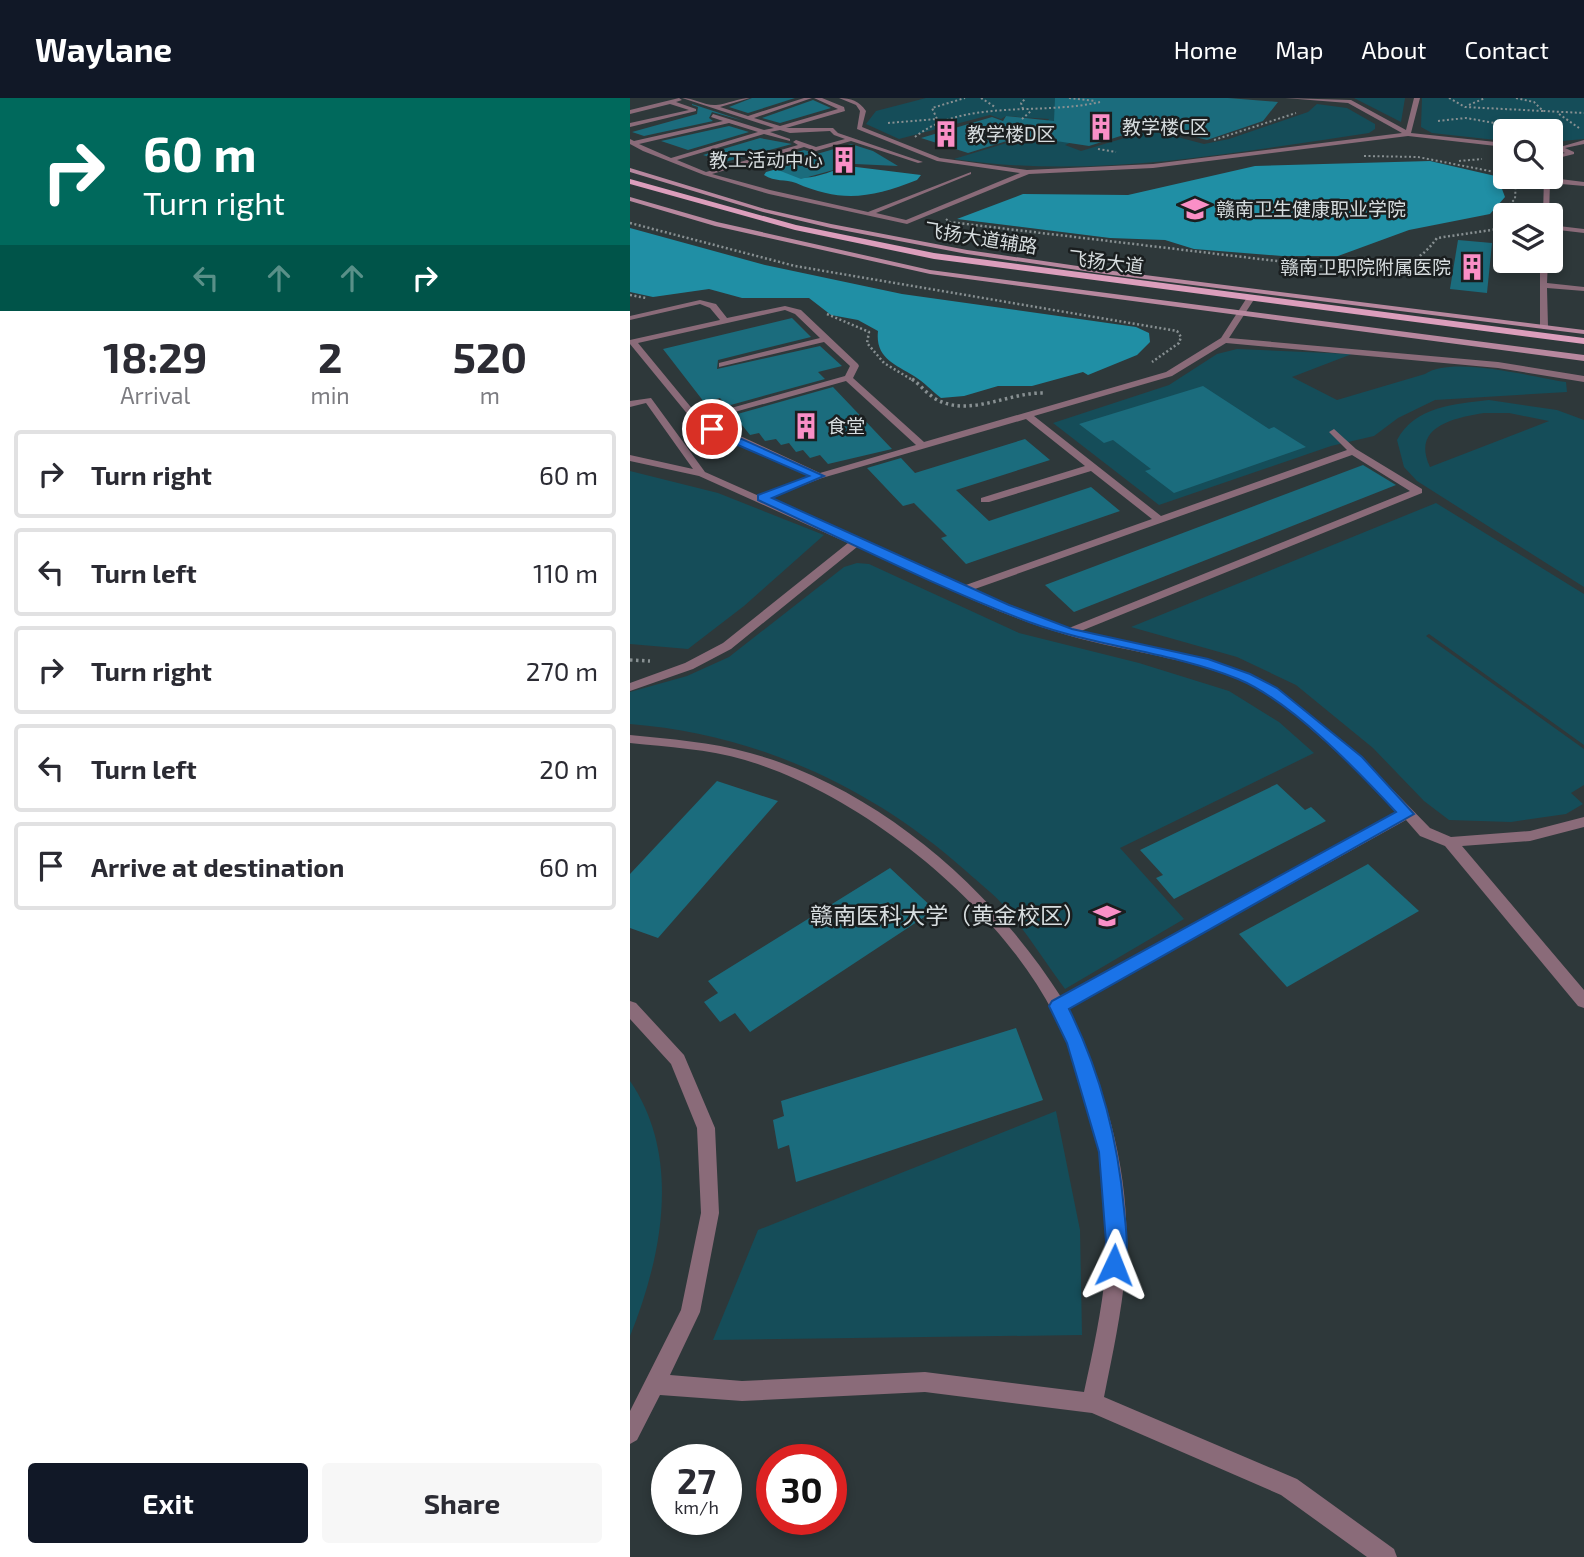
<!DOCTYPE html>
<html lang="en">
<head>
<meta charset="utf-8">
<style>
  body { margin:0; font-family:"Exo 2","Noto Sans SC",sans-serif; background:#f7f7f7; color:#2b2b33; height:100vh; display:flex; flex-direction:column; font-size:26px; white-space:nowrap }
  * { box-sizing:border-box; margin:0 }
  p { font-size:23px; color:#7c7c81 }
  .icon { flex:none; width:38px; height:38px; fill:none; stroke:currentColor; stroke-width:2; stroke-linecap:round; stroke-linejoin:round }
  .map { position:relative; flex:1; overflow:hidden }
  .side { display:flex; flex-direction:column; background:#fff; width:630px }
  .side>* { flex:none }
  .top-card { background:#00695c; color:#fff; overflow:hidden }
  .fabs { position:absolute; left:863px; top:21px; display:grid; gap:14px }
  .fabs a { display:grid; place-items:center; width:70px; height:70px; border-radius:7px; background:#fff; box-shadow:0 4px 10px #0003; font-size:35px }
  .speed { position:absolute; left:21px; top:1346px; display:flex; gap:14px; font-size:35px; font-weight:700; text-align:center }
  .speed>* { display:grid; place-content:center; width:91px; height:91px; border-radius:50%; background:#fff; box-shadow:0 4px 10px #0003; line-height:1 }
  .speed small { font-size:18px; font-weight:400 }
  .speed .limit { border:10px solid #d22; background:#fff; color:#111 }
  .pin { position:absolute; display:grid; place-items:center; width:60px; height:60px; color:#fff; margin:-30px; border:4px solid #fff; border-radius:50%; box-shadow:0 2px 7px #0007 }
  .me { position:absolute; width:77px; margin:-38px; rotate:2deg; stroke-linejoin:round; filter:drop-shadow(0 0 5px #0008) }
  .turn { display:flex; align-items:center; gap:24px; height:147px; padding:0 28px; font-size:32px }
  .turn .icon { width:91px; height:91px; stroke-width:2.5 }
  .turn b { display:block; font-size:49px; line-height:60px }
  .lanes { display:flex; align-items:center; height:66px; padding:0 28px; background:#0003; justify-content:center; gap:35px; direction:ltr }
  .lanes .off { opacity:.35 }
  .eta { display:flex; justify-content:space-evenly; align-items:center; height:119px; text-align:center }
  .eta b { font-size:42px; font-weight:700; line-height:49px }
  .primary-button { display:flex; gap:14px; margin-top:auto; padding:14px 28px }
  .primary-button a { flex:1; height:80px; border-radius:7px; background:#111827; color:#fff; font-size:28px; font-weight:700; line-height:80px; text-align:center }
  .primary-button a+a { background:#f7f7f7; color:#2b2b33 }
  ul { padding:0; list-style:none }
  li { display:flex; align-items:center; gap:21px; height:88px; margin:0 14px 10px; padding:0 14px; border:4px solid #e1e1e2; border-radius:7px }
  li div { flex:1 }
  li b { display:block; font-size:26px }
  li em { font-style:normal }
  header { display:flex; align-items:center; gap:42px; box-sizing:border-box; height:98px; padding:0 35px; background:#111827; color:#fff }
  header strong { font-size:33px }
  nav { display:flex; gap:38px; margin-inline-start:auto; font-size:24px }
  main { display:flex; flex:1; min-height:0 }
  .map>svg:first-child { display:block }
</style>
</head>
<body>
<header>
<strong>Waylane</strong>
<nav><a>Home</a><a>Map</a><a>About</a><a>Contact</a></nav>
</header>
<main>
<section class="side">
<div class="top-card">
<div class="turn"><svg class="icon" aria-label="right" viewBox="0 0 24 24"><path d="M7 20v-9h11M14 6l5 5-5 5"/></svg><div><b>60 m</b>Turn right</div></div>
<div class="lanes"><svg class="icon off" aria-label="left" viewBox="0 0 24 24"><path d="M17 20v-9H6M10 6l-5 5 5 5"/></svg><svg class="icon off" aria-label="ahead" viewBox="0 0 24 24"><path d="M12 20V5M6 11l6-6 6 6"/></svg><svg class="icon off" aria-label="ahead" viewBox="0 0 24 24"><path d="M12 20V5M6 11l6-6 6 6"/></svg><svg class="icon" aria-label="right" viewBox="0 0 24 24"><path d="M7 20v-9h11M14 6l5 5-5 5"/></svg></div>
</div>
<div class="eta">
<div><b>18:29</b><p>Arrival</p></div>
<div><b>2</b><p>min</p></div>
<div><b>520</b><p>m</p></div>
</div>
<ul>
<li><svg class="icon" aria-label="right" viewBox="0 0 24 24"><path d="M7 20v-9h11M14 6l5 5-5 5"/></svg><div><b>Turn right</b></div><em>60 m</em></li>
<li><svg class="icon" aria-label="left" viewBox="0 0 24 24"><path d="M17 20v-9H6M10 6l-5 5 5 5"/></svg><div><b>Turn left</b></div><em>110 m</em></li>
<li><svg class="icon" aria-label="right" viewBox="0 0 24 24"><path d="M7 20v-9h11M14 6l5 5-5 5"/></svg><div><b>Turn right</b></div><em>270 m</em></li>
<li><svg class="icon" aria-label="left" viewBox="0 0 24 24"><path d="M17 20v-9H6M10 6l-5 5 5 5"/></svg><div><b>Turn left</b></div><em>20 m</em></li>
<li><svg class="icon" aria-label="arrive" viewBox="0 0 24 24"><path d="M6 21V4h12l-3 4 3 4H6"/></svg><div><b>Arrive at destination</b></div><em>60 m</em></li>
</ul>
<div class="primary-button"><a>Exit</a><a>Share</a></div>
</section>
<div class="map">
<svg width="954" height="1459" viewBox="0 0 954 1459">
  <rect width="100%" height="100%" fill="#2e383a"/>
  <g fill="#154d59" fill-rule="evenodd">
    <path d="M296,0h192l-73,26 4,-5 -43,-3 -5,3 -11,-4 -91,24 -33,-15 10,-13z"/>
    <path d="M724,0h51l-4,24z"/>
    <path d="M792,0h162v41l-33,3 -1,-11h-45v10l-73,-8 -11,-6z"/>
    <path d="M687,6l30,4 28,16v5l-6,4c-138,20 -275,47 -415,26l79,-24 44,5 -12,5 16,6 70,-21 53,14 25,-5 79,-27z"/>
    <path d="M607,251l115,5 -60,23 45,23 88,-26c27,-19 107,3 141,8l1,10 -132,8 -37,18 -24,18 -43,10 -172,59 -106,-82 116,-38 48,-31z"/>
    <path d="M859,302l68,10 27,10v167l-167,-106 -13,-14 -7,-27c18,-34 58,-36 92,-40zM854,315h25l40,8 -119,46c-19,-40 23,-49 54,-54z"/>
    <path d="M0,373l88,22 106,42 -80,71 -56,43 -58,-5z"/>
    <path d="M806,405l148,91v151l-155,-111 -3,2 158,113v36l-13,8 12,11 -17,10 -55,8 -62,-2 -25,-19 -51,-53 -77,-63 -59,-28 -106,-30z"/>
    <path d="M227,465l12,1 150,69 120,30 90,28 50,31 35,31 -194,95 64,71 -119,70c-20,-27 -38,-56 -60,-82 -11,-13 -26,-24 -39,-36 -94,-84 -210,-137 -336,-147v-32l57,-16 42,-19 115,-90z"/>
    <path d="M0,983c52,76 32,176 0,255z"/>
    <path d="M426,1013l24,119 2,105 -369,5 45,-110z"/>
  </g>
  <g fill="#208fa5">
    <path d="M800,63l74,17 -2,11 3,8 -15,17 -81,16 -71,26h-56l-88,-7 -29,-9 -55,-2 -153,-19 66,-25 105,1 127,-29z"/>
    <path d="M218,68l73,9 -4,5c-46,18 -75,23 -121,3 -11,-4 -21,-1 -32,-8l2,-3 18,-5c16,21 42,5 64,-1z"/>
    <path d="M0,130l135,37 137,29 234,33 13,6 1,9 -13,13 -49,20 -5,-3 -51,14h-34l-34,10 -23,2c-9,-7 -17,-16 -27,-22 -19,-12 -39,-18 -36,-45l-20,-11 -27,-5 -22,-17h-67l-33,-9 -56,8 -23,-5z"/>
  </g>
  <g fill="#1b6c7d">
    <path d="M122,0h43l-47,15 -19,-6z"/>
    <path d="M425,0h173l50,4 -15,19 -56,19 -55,-14 -63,20 -66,-10 -55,17 -47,-15 71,-21 11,4 3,-5 48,5z"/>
    <path d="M183,2l18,8 -51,15 -18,-5z"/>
    <path d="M62,7v-1l52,17 -32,-9 -3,6 4,3 -69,15 -12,-4 65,-18 1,-7z"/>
    <path d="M99,28l20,6 -61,18 -27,-9z"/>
    <path d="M130,40l32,6 -67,18 -22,-7z"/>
    <path d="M221,46l22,7 25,15 -43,-2 -54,15 -41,-16 44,-13 13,4z"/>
    <path d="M828,142l34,3 -5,50 -37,-4z"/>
    <path d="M162,220l19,19 -93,23 -1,9 103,-23 22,20 -24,6 7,7 -98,27 -7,-8 -16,4 -41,-53z"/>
    <path d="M573,288l66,43 5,-2 32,20 -132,46 -29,-22 6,-2 -38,-29 -9,3 -25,-19z"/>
    <path d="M203,289l59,62 -64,15 -8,-9 -10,3 -7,-8 -7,2 -7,-9 -8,2 -5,-6 -11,2 -6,-8 -9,2 -16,-20z"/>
    <path d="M395,341l25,21 -94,30 33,31 102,-34 29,24 -154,53 -25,-26 6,-2 -33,-33 -11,3 -36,-38 34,-10 14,15z"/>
    <path d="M733,367l33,20 -322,127 -29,-27z"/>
    <path d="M87,683l61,20 -120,137 -28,-10v-54z"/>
    <path d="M647,686l28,26 6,-3 15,14 -152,78 -18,-21 7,-3 -23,-25z"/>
    <path d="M738,766l51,47 -132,76 -48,-53z"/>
    <path d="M260,770l45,42 -185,122 -15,-19 -15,9 -16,-20 14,-9 -10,-12z"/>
    <path d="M386,930l27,72 -247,82 -7,-37 -11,4 -5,-29 11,-4 -3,-15z"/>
  </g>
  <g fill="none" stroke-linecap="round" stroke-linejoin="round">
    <g stroke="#889092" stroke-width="2" stroke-dasharray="2 2.5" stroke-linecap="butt">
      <path d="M351,0l14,9"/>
      <path d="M439,0l27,3"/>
      <path d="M819,0l16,9 78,4"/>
      <path d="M886,0l18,4 9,9 41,2"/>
      <path d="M839,7l16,-7"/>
      <path d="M393,11l-2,-6 5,-5"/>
      <path d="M929,16l20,14"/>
      <path d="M392,21l10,-9"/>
      <path d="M808,23l28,-3 75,13"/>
      <path d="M258,25l49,-4 -5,-11 33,-10"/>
      <path d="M285,39c49,-39 125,-21 185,-35"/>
      <path d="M584,42l82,-27"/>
      <path d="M468,51l18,3"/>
      <path d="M734,58l54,1 87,17"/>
      <path d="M829,63l23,-2"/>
      <path d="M880,79l6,4 -1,18 -13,13 20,3"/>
      <path d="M316,121l5,4"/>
    </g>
    <g stroke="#889092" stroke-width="2.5" stroke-dasharray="2 2.5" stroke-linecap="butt">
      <path d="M319,124l420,50c30,-3 50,-9 68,-34l68,-10"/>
      <path d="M0,125l165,43 382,65 4,6 -2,6 -27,19"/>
      <path d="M0,197l16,3"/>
      <path d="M197,216l42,18 -2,11 17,20 30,18"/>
    </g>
    <g stroke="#889092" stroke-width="3.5" stroke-dasharray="2.5 3.5" stroke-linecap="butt">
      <path d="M282,281c10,7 18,19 30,23 32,13 69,-10 102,-9"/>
      <path d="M0,562l20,1"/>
    </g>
    <g fill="#8a6b79" fill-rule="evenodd">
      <path d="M49,0l3,2 -6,2 20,7v2l-66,16v-4l59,-13 -19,-6 -40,10v-4z"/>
      <path d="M52,0c12,0 23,8 34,7 12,-1 22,-7 34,-7l-30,9 28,9 56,-18h8l-58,20 26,8 58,-17 -24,-11h8l22,9 1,4 -59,17h47l5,5 85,29 -5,1 -67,-22 -35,10 -12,-4 -92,27 58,16 98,22 103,-40v2l-95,39 30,7 114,-47 -83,-12 -80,-32 3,-18 -4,-6 -17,-7c12,0 20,3 27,13l-4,16 78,31 87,12 126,-6 249,-31 -54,-30 -63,-5 66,2 55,30 8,-32h6l-9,35 94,10v4l-97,-11 -255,32 -124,6 -122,50 -138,-30 -65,-19 -61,-24 -13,-7v-5l4,2 89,-20 -12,-4 2,-3 51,16 10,-2zM99,25l29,9 -87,26 -32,-14zM150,32l10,3 40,-2 4,4 11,4 -29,8 -20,-7 -3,2 5,3 -92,27 -29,-12 87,-26 26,7v-2l-20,-7z"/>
      <path d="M954,42v4l-19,4 9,4v2l-24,6v-4l15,-3 -15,-6v-4l10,4z"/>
      <path d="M914,79l40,5v4l-34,-3 -1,32h-6z"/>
      <path d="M920,127l34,4v4l-34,-4z"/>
      <path d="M910,163h8l-1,22 37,4v4l-37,-3 1,39 -4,2 -4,-2z"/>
      <path d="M618,198l7,2 -26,40 269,24 86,14v6l-86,-14 -272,-25 -54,33 -138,40 127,100 186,-66 -18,-18 5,-3 22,20 66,40v4l-341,138 131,30 37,13 27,14 86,70 68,70 21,9 79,-6 54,-14v10l-54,14 -68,5 122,144v18l-6,-2 -133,-160 -25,-10 -14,-16 -339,189c39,77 64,165 59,252 -3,46 -13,91 -22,136l193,82 97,70 3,8h-30l-86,-62 -189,-82 -167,-21 -183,9 -82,-6 -23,45 -7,4v-33l51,-101 20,-97 -4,-85 -26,-64 -41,-45v-18l6,2 48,52 31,73 4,85 -19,99 -30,63 72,6 183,-9 159,20c13,-59 26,-118 23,-179 -4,-67 -22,-138 -53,-199 -56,-109 -191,-219 -309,-254 -37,-11 -77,-13 -115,-17v-8c40,4 81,7 120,18 126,34 242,135 311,244l337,-185c-28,-29 -57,-57 -88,-84 -14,-13 -29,-27 -46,-36 -61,-34 -132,-38 -197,-57 -73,-21 -142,-58 -210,-88l-126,102 -38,20 -63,22v-8l55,-20 38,-20 125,-100 -149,-67 -69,-15v-6l63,14 -47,-66 -16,4v-6l21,-3 54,74 54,24 52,-20 -117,-54 -64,-78v-4l90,-20 -10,-12 -10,-4 -70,16v-4l70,-16 16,4 11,14 58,-12 16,4 57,54 1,2 -6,12 71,64 242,-70 55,-34zM155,212l10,4 25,24 -101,25v4l105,-25 26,24 -5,10 -146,41 -61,-74zM216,283l70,64 -96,28 -114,-53zM396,321l59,47 -104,32v4h8l102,-31 61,48 -189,67 -195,-87 54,-21zM722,357l58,36 -341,137 -97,-38z"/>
    </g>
    <g fill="#b8889f" fill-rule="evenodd">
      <path d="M0,70l135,41 66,15 136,26 138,20 479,60v4l-479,-60 -138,-20 -136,-26 -68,-16 -133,-40z"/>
      <path d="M0,99l87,25 213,48 654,85v6l-654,-87 -215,-48 -85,-25z"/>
    </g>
    <path fill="#dc9ebc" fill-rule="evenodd" d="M0,81l166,46 138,28 650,85v6l-650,-85 -139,-29 -165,-46z"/>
  </g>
  <path fill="#1a73e8" stroke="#114b97" stroke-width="2" d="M78,329h7l109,49 -52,22 237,107 63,24 136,30 42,15 27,14 85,69 52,57 -345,195c31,63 49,131 55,200 2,21 6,44 -2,64l-8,3 -7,-3 -3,-8 2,-23 -7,-90 -32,-109 -18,-37 3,-5 344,-189c-39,-42 -105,-111 -158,-133 -66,-27 -141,-32 -209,-57 -93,-35 -182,-81 -271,-122v-5l51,-19 -101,-44z"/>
  <defs>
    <symbol id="building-bare" viewBox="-9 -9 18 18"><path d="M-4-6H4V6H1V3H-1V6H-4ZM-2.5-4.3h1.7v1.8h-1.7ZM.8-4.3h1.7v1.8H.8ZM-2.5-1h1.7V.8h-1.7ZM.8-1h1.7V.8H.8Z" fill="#fa8fc7" stroke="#1a1e1f" stroke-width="2.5" paint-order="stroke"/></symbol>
    <symbol id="university-bare" viewBox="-9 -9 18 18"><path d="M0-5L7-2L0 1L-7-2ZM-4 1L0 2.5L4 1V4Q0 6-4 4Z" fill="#fa8fc7" stroke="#1a1e1f" stroke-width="2.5" paint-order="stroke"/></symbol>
  </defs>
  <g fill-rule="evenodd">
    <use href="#building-bare" x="452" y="10" width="38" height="38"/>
    <use href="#building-bare" x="297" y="17" width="38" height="38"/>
    <use href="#building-bare" x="195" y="43" width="38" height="38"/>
    <use href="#university-bare" x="546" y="92" width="38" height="38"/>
    <use href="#building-bare" x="823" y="150" width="38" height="38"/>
    <use href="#building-bare" x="157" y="309" width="38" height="38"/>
    <use href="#university-bare" x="458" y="799" width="38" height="38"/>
  </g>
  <g text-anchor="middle" stroke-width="5" stroke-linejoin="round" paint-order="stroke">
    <g font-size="19" fill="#d7dddf" stroke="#1a1e1f" text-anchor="start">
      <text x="492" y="36">教学楼C区</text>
      <text x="337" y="43">教学楼D区</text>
      <text x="193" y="69" text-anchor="end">教工活动中心</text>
      <text x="586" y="118">赣南卫生健康职业学院</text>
      <text x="821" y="176" text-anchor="end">赣南卫职院附属医院</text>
      <text x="197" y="335">食堂</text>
    </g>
    <g font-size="19" fill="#d7dddf" stroke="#1a1e1f">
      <text transform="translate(351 140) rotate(9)" y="7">飞扬大道辅路</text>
      <text transform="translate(476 164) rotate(7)" y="7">飞扬大道</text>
    </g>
    <g font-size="23" fill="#d7dddf" stroke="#1a1e1f" text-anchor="end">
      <text x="456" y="826">赣南医科大学（黄金校区）</text>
    </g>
  </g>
</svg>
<div class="fabs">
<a><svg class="icon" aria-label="search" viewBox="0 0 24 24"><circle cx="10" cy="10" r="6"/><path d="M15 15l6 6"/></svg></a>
<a><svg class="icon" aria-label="layers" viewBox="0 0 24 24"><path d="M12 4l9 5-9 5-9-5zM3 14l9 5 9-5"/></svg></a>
</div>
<div class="speed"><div>27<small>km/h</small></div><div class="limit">30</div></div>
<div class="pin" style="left:82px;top:331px;background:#d93025"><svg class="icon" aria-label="arrive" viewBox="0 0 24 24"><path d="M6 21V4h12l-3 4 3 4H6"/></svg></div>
<svg class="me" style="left:484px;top:1167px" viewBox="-20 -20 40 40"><path d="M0-17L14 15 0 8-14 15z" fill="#1a73e8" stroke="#fff" stroke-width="4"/></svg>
</div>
</main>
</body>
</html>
